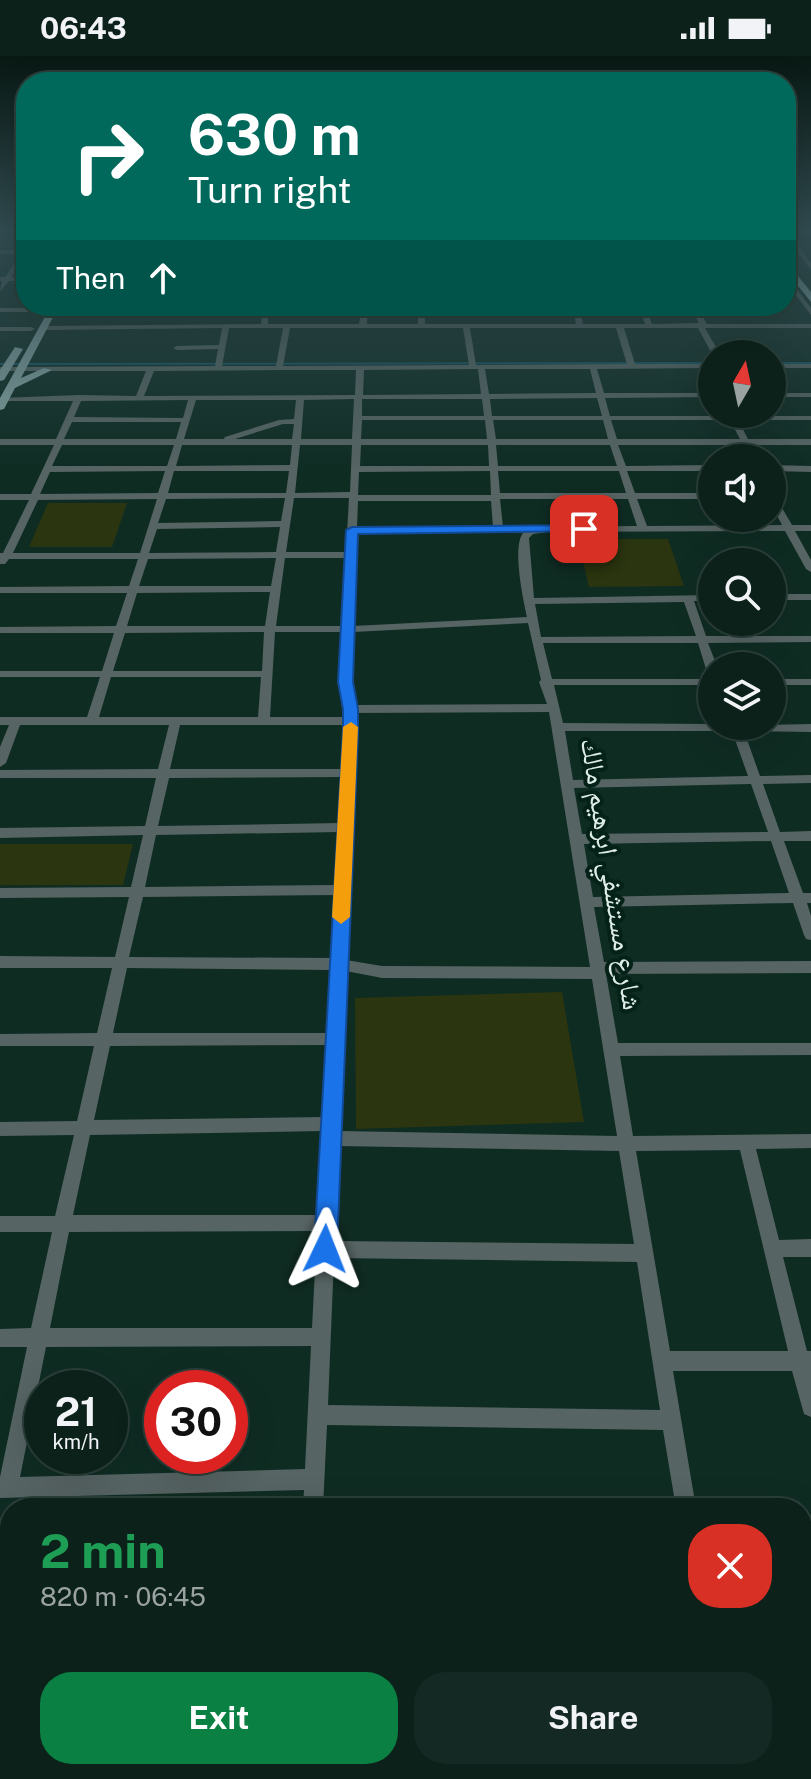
<!DOCTYPE html>
<html lang="en">
<head>
<meta charset="utf-8">
<style>
  body { margin:0; font-family:"Public Sans","Noto Naskh Arabic",sans-serif; background:#142923; color:#f1f3f6; height:100vh; display:flex; flex-direction:column; font-size:30px; white-space:nowrap }
  * { box-sizing:border-box; margin:0 }
  p { font-size:26px; color:#9aa3a2 }
  .icon { flex:none; width:44px; height:44px; fill:none; stroke:currentColor; stroke-width:2; stroke-linecap:round; stroke-linejoin:round }
  .map { position:relative; flex:1; overflow:hidden }
  .sheet { position:absolute; left:0px; top:1442px; width:812px; height:282px; display:flex; flex-direction:column; background:#0b211a; border-radius:32px 32px 0 0; box-shadow:0 8px 32px #0002,0 0 0 2px #2b3e39 }
  .sheet>* { flex:none }
  .top-card { position:absolute; left:16px; top:16px; width:780px; height:244px; border-radius:32px; box-shadow:0 8px 32px #0002,0 0 0 2px #2b3e39; background:#00695c; color:#fff; overflow:hidden }
  .needle { width:52px; rotate:9deg }
  .tools { position:absolute; left:698px; top:284px; display:grid; gap:16px }
  .tools a { display:grid; place-items:center; width:88px; height:88px; border-radius:50%; background:#0b211a; box-shadow:0 8px 32px #0002,0 0 0 2px #2b3e39; font-size:40px }
  .speed { position:absolute; left:24px; top:1314px; display:flex; gap:16px; font-size:40px; font-weight:700; text-align:center }
  .speed>* { display:grid; place-content:center; width:104px; height:104px; border-radius:50%; background:#0b211a; box-shadow:0 8px 32px #0002,0 0 0 2px #2b3e39; line-height:1 }
  .speed small { font-size:20px; font-weight:400 }
  .speed .limit { border:12px solid #d22; background:#fff; color:#111 }
  .pin { position:absolute; display:grid; place-items:center; width:68px; height:68px; color:#fff; margin:-34px; border-radius:16px; box-shadow:0 4px 12px #0006 }
  .me { position:absolute; width:88px; margin:-44px; rotate:2deg; stroke-linejoin:round; filter:drop-shadow(0 0 6px #0008) }
  .turn { display:flex; align-items:center; gap:28px; height:168px; padding:0 40px; font-size:36px }
  .turn .icon { width:104px; height:104px; stroke-width:2.5 }
  .turn b { display:block; font-size:56px; line-height:68px }
  .then { display:flex; align-items:center; height:76px; padding:0 40px; background:#0003; gap:16px; font-size:30px }
  .round { display:grid; place-items:center; flex:none; width:84px; height:84px; border-radius:32px; background:#142923 }
  .head { display:flex; align-items:center; justify-content:space-between; height:136px; padding:0 40px }
  h1 { font-size:48px; font-weight:700; line-height:60px; color:#1e9e55 }
  .primary-button { display:flex; gap:16px; margin-top:auto; padding:16px 40px }
  .primary-button a { flex:1; height:92px; border-radius:32px; background:#0b8043; color:#fff; font-size:32px; font-weight:700; line-height:92px; text-align:center }
  .primary-button a+a { background:#142923; color:#f1f3f6 }
  .status { display:flex; justify-content:space-between; align-items:center; height:56px; padding:0 40px; background:#0b211a; direction:ltr }
  .status svg { height:22px; fill:currentColor }
  .map>svg:first-child { display:block }
</style>
</head>
<body>
<div class="status"><b>06:43</b><svg viewBox="0 0 49 12"><path d="M0 12V9h3v3zM5 12V6h3v6zM10 12V3h3v9zM15 12V0h3v12zM26 1h20v11H26zM47 4h2v5h-2z"/></svg></div>
<div class="map">
<svg width="811" height="1723" viewBox="0 0 811 1723">
  <rect width="100%" height="100%" fill="#0f2c23"/>
  <g fill="#2b350f">
    <path d="M48,447h79l-15,44h-83z"/>
    <path d="M578,483h90l16,47 -95,1z"/>
    <path d="M0,788h133l-10,41h-123z"/>
    <path d="M562,936l22,130 -228,7 -1,-131z"/>
    <path d="M10,1462v252h142l-1,9h-151v-260z"/>
  </g>
  <g fill="none" stroke-linecap="round" stroke-linejoin="round">
    <g stroke="#165462" stroke-width="2">
      <path d="M772,307h39"/>
      <path d="M0,308h20"/>
      <path d="M28,308l684,-1"/>
    </g>
    <g fill="#566463" fill-rule="evenodd">
      <path d="M786,174l25,1v4l-21,-1 21,29v7l-25,-33z"/>
      <path d="M26,193v7l-15,21h15v4h-17l-9,10 2,-10h-2v-4h5l16,-23h-21v-4z"/>
      <path d="M786,219l25,33v7l-25,-33z"/>
      <path d="M263,250h6l-1,18h91l3,-18h6l-1,18h51v-18h6l1,18h151l-3,-18h6l4,18h62l-6,-18h6l7,18 47,-1 -9,-17h6l11,18h104v4h-106l15,26h-8l-14,-26h-74l11,36h77v4l-115,1 7,24h108v4l-107,1 5,18h201v4h-73l10,19h63v6h-60l6,13h-8l-7,-13h-124l8,21 86,-1v6h-85l8,22h77v6h-75l10,27 135,-1 -10,-19v-11l3,1 17,29h19v6h-16l16,29v12l-5,-3 -21,-38 -237,1 -15,2 -4,4 5,60 178,-3v6h-18l12,35h105v6l-103,1 9,23h-5v6l-6,-3 -8,-26h-155l9,36h160v6h-158l9,38 149,1v2l99,-2v8l-67,-1 16,45 51,-1v8l-48,1 17,48 31,-1v10h-27l19,52h8v10h-4l4,13v24l-5,-1 -2,-4 -11,-32 -199,4 10,55 207,-1v12l-205,1 12,69h193v12l-191,1 13,80 178,-2v14l-55,1 23,91 32,-1v18h-28l24,94h4v66l-7,-3 -12,-43h-119l23,137h-20l-13,-78 -336,-5 -4,83h-20l1,-18 -304,8v-21l27,-130h-27v-18l31,-1 21,-96h-52v-16h55l19,-81 -74,1v-14l77,-1 17,-75h-94v-12l97,-1 15,-65h-112v-12l115,1 14,-60 -129,1v-10l131,-1 12,-52 -143,3v-10l145,-2 11,-48h-156v-8l158,-1 11,-44h-149l-14,38 -6,4v-20l9,-22h-9v-8h87l13,-40h-100v-6h102l12,-38h-114v-6l116,-1 11,-33h-127v-6l129,-1 9,-27h-129l-4,5h-5v-11h3l26,-53h-29v-6h31l23,-49h-54v-6h56l17,-38h-73v-3l79,-3 57,1 10,-25h-146v-4l215,-1 3,-17 -41,1 -4,-2 4,-2 42,-1 3,-17 -179,2 -4,-2 4,-2 218,-2zM229,272h54l-7,38h-54zM290,272h173l6,37 -186,1zM470,272h146l11,36 -151,1zM478,313l3,25 -118,1 1,-25zM485,313h105l6,24 -107,1zM279,314h77l-1,25 -211,1 10,-25zM597,342l5,18h-110l-2,-17zM354,343l-2,40h-51l3,-39zM362,343h120l2,17h-122zM188,344l-5,18 -109,-1 7,-16zM196,344h100l-2,19 -15,1 -54,17 -1,2h-40zM362,364h123l2,19h-126zM493,364h110l5,19h-112zM611,364h119l10,19h-123zM72,366h109l-5,17h-112zM283,368h11l-2,15h-57zM62,389h112l-7,21h-115zM182,389h110l-2,20 -114,1zM300,389h52l-2,47 -55,1zM361,389h127l1,21h-129zM496,389h114l7,21h-119zM165,415l-7,22 -118,1 10,-22zM174,415h115l-3,22h-118zM490,415l1,24h-133l1,-23zM498,415h121l7,22h-126zM285,442l-4,23 -123,2 8,-24zM294,442h55l-3,54h-60zM157,443l-17,54h-127l25,-53zM500,443h128l9,27 -134,1zM358,445h133l2,26h-136zM280,471l-4,25 -127,1 8,-24zM357,477h166c-11,14 0,66 4,84l-174,9zM276,502l-5,28h-132l9,-27zM285,502h61l-4,68h-66zM270,536l-5,34h-138l10,-33zM684,546l12,34 -155,1 -6,-33zM528,567l13,57 -2,2 8,22 -193,1 -3,-23 2,-50zM264,576l-2,39h-149l12,-38zM275,576h67l-3,50 4,35h-73zM111,621h150l-3,40h-159zM549,656l41,255 -208,-1 -36,-6 11,-228 -3,-19zM180,669h164l-1,44h-173zM565,675h167l16,45 -175,4zM342,721l-2,46 -182,3 11,-48zM751,728l17,48 -186,2 -8,-46zM339,776l-3,53 -191,2 11,-52zM771,785l18,52 -196,4 -9,-53zM336,839l-4,63 -203,-1 14,-60zM127,912l204,2 -3,63h-215zM346,915l36,7 210,1 25,157 -278,-5zM327,989l-3,72 -230,3 16,-74zM323,1075l-5,84h-245l17,-80zM339,1090l280,5 15,93 -299,-3zM740,1094l48,201h-118l-34,-200zM317,1175l-5,97h-262l19,-96zM334,1202l303,4 23,148 -332,-5zM311,1290l-6,123 -285,8 26,-130z"/>
      <path d="M0,252h43l3,2 -3,2h-43z"/>
      <path d="M0,271h31l4,2 -4,2h-31z"/>
      <rect x="772" y="308" width="39" height="4"/>
      <rect x="772" y="337" width="39" height="4"/>
      <path d="M772,409l39,1v6l-39,-1z"/>
      <rect x="772" y="538" width="39" height="6"/>
      <rect x="772" y="623" width="39" height="6"/>
      <rect x="802" y="1621" width="9" height="22"/>
      <rect x="287" y="1714" width="24" height="9"/>
      <path d="M717,1714h24l2,9h-24z"/>
    </g>
    <g fill="#84a2a1" fill-rule="evenodd">
      <path d="M51,250h8l-38,72 23,-10 8,2 -37,18 -11,21 -4,1v-12z"/>
      <path d="M15,291l8,2 -19,31 -4,1v-11z"/>
    </g>
    <path fill="#96bab9" fill-rule="evenodd" d="M786,205l25,31v10l-25,-31z"/>
  </g>
  <linearGradient id="sky" x2="0" y2="1"><stop stop-color="#081813"/><stop offset="0.42" stop-color="#314b50"/><stop offset="1" stop-color="#314b50" stop-opacity="0"/></linearGradient>
  <rect width="811" height="415" fill="url(#sky)"/>
  <path fill="#1a73e8" stroke="#114b97" stroke-width="2" d="M584,469l4,1v5l-230,3 -5,148 5,27v23l-21,517 -4,8 -8,3 -8,-3 -3,-8 29,-517v-23l-5,-27 8,-152 6,-3z"/>
  <path fill="#f59e0b" d="M351,666l7,5 -8,190 -9,7 -9,-7 11,-190z"/>
  <g text-anchor="middle" stroke-width="8" stroke-linejoin="round" paint-order="stroke">
    <g font-size="28" fill="#dfefe8" stroke="#052219">
      <text transform="translate(612 818) rotate(81)" y="10">شارع مستشفي ابرهيم مالك</text>
    </g>
  </g>
</svg>
<div class="tools">
<a><svg class="needle" viewBox="-14 -14 28 28"><path d="M0-13l5 13h-10z" fill="#e53935"/><path d="M0 13l5-13h-10z" fill="#9aa3a2"/></svg></a>
<a><svg class="icon" aria-label="sound" viewBox="0 0 24 24"><path d="M4 9h4l5-4v14l-5-4H4zM17 9q2 3 0 6"/></svg></a>
<a><svg class="icon" aria-label="search" viewBox="0 0 24 24"><circle cx="10" cy="10" r="6"/><path d="M15 15l6 6"/></svg></a>
<a><svg class="icon" aria-label="layers" viewBox="0 0 24 24"><path d="M12 4l9 5-9 5-9-5zM3 14l9 5 9-5"/></svg></a>
</div>
<div class="speed"><div>21<small>km/h</small></div><div class="limit">30</div></div>
<div class="pin" style="left:584px;top:473px;background:#d93025"><svg class="icon" aria-label="arrive" viewBox="0 0 24 24"><path d="M6 21V4h12l-3 4 3 4H6"/></svg></div>
<svg class="me" style="left:325px;top:1193px" viewBox="-20 -20 40 40"><path d="M0-17L14 15 0 8-14 15z" fill="#1a73e8" stroke="#fff" stroke-width="4"/></svg>
<div class="top-card">
<div class="turn"><svg class="icon" aria-label="right" viewBox="0 0 24 24"><path d="M7 20v-9h11M14 6l5 5-5 5"/></svg><div><b>630 m</b>Turn right</div></div>
<div class="then">Then<svg class="icon" aria-label="ahead" viewBox="0 0 24 24"><path d="M12 20V5M6 11l6-6 6 6"/></svg></div>
</div>
<section class="sheet">
<div class="head"><div><h1>2 min</h1><p>820 m · 06:45</p></div><a class="round" style="background:#d93025;color:#fff"><svg class="icon" aria-label="close" viewBox="0 0 24 24"><path d="M6 6l12 12M18 6L6 18"/></svg></a></div>
<div class="primary-button"><a>Exit</a><a>Share</a></div>
</section>
</div>
</body>
</html>
